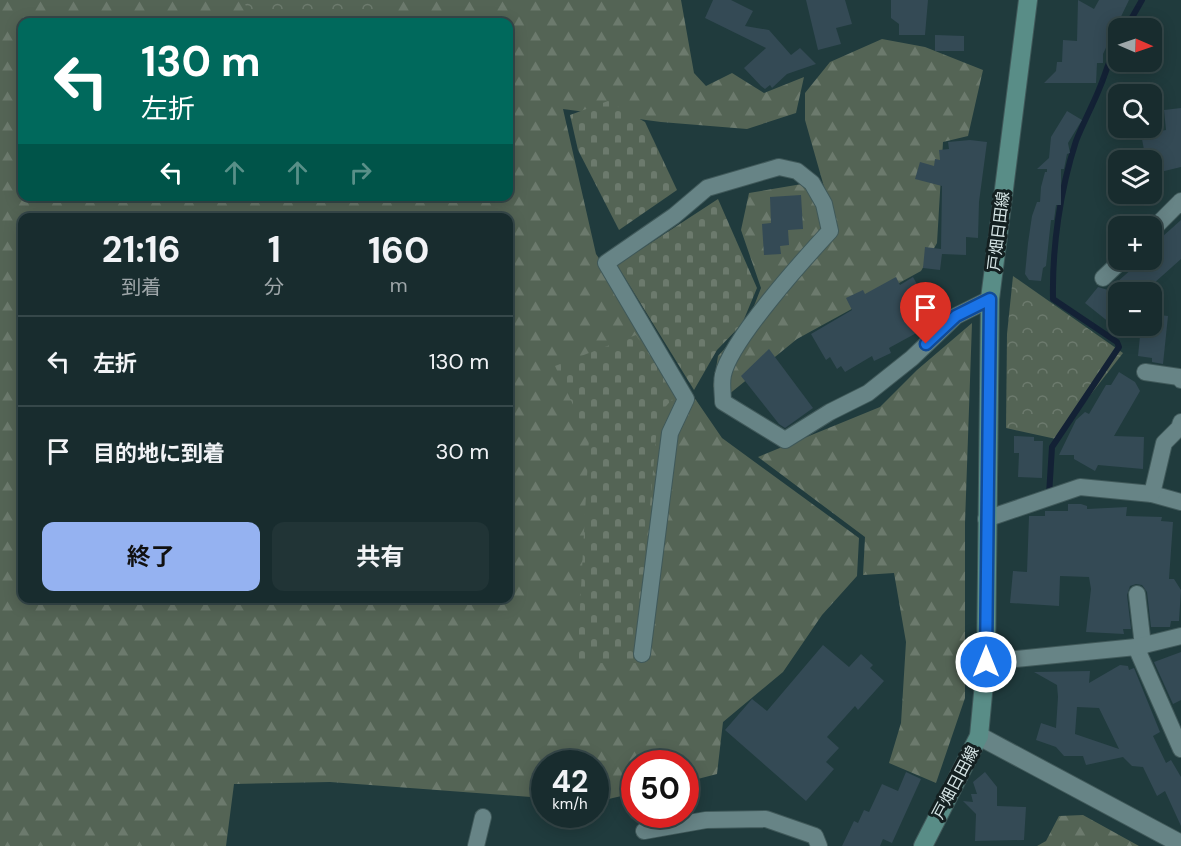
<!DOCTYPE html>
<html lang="ja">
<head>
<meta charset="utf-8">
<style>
  body { margin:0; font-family:"DM Sans","Noto Sans JP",sans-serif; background:#213436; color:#f1f3f6; height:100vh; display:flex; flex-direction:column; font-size:22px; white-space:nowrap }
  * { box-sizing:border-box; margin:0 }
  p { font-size:20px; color:#9fa7aa }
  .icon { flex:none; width:33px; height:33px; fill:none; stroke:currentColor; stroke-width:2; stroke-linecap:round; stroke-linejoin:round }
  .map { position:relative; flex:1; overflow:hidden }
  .details { position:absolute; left:18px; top:213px; width:495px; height:390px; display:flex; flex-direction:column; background:#182c2e; border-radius:12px; box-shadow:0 3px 15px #0003,0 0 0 2px #36484a }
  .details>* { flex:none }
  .banner { position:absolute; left:18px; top:18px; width:495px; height:183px; border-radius:12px; box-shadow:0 3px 15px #0003,0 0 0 2px #36484a; background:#00695c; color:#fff; overflow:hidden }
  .needle { width:39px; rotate:92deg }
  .controls { position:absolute; left:1108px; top:18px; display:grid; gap:12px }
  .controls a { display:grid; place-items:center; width:54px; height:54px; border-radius:12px; background:#182c2e; box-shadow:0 3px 15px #0003,0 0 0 2px #36484a; font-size:30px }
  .speed { position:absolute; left:531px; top:750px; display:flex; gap:12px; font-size:30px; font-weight:700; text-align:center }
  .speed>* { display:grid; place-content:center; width:78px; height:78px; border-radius:50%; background:#182c2e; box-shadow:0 3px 15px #0003,0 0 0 2px #36484a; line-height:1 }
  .speed small { font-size:15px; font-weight:400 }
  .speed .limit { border:9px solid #d22; background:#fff; color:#111 }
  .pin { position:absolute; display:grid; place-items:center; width:51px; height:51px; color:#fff; margin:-62px -26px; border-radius:50% 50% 50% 0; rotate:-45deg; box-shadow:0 0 6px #0007 }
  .pin .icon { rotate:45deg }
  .me { position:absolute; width:66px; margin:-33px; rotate:0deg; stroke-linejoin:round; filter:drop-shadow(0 0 4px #0008) }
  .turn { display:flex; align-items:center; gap:21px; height:126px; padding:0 24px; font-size:27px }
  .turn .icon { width:78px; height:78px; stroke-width:2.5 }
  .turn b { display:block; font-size:42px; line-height:51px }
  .lanes { display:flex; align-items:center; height:57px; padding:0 24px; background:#0003; justify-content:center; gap:30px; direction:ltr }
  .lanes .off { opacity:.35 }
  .eta { display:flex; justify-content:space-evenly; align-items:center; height:102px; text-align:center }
  .eta b { font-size:36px; font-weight:700; line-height:42px }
  .button { display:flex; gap:12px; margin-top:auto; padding:12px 24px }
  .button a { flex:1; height:69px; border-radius:12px; background:#95b2f1; color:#111; font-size:24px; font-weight:700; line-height:69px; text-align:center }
  .button a+a { background:#213436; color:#f1f3f6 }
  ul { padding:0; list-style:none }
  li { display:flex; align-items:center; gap:18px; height:90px; padding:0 24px; border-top:2px solid #36484a }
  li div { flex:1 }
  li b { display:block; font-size:22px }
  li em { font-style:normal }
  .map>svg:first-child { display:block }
</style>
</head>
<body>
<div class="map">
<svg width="1181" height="846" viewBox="0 0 1181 846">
  <defs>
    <pattern id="forest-firs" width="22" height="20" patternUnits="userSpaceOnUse" patternTransform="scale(1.5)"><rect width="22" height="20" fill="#546455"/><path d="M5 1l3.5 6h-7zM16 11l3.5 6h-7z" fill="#6c7a6d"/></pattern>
    <pattern id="cemetery-stones" width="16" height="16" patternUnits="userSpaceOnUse" patternTransform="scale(1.5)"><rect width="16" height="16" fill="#546455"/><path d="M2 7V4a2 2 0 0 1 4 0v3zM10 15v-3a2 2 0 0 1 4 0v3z" fill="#6c7a6d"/></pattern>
    <pattern id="park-crowns" width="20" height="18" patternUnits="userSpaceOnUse" patternTransform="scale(1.5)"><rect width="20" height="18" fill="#546455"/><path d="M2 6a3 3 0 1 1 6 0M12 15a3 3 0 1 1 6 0" fill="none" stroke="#6c7a6d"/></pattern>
  </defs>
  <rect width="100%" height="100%" fill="#203b3d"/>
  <g fill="url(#forest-firs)" fill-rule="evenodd">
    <path d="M0,0h681l13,73 12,13 26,-13 32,20 40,-16 -8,36 -49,16 -86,-7 -98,-13 33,145 126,184 137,100 -2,38 -35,39 -39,57 -60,50 -6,52 -31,8v-18h-52v29l-38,9v-38h-52v34l-214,-16 -96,2 -8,62h-226zM22,22h486v174h-486zM22,218h486v380h-486z"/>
    <path d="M882,39l43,8 58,23 -15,66 -25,6 -6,101 -16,28 -124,68 -69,56 -15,-8 5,-31 29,-32 14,-36 -20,-58 8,-37 53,-9 34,45 -31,-109v-27l25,-31z"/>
    <path d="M972,323l-7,200v175l-29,85 -47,-20 12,-40 5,-81 -12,-69 -31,2 2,-38 -107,-80 122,-50 37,-37z"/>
    <path d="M1083,815l56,31h-102l9,-5 13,-25z"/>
  </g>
  <g fill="url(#cemetery-stones)">
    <path d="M608,101l37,21 32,68 -58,40 -41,-80 -8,-35z"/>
    <path d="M718,199l39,89 -15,36 -25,26 -23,40 -77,-125z"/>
    <path d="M636,335l40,60 -18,20 -22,248h-59l12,-224 -34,-73z"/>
  </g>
  <g fill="url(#park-crowns)">
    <path d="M243,0h140l-4,22h-125z"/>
    <path d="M1013,276l110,77 -67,86 -50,-11 1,-94z"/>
  </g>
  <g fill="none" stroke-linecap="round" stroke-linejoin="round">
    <g stroke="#132135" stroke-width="6">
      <path d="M1126,28l16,-28"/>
      <path d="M1049,495l3,-48 67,-100 -2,-5 -64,-43c-1,-51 7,-109 23,-158 7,-18 17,-36 24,-54 7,-17 10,-31 19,-47"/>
    </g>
  </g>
  <g fill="#344a55" fill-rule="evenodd">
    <path d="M713,0h18l22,11 -8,15 24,4 22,25 9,-7 16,16 -29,10 -15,14 -2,-3 -5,4 -4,-3 -17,-18 22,-20 -61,-30z"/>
    <path d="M806,0h39l7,24 -16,4 5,16 -23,6z"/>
    <path d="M891,0h37l-3,35h-26v-11l-8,-6z"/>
    <path d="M1078,0l16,9 5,-9h30l-26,54v9h-6l-1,20h-52l12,-12 1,-9h5l1,-22 14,1z"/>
    <path d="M935,35l29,1v15h-29z"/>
    <path d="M1181,108v59l-29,7v-14h-6l-5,-26 25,-4 -2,-20z"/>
    <path d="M1067,111l15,9 -14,23 2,10 -3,1 -3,15h-3v36h-5l-2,15h-3l-5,46 -3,2 -2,13 -12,-1 -4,-6 3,-31 4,-27 5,-14h3l1,-15 4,-15h2v-3h-10l12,-11 2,-21z"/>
    <path d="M970,140l17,2 -8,60 -1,36 -12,-1v18l-24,-1 -2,16 -17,-2 2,-21 16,2 1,-63 -27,-7 5,-17 14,4 1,-7 5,1 -1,-10 10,-1 -1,-7z"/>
    <path d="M801,195l2,34 -15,1 1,15 -9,1 1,8 -17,1 -2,-31 9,-1 -1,-26z"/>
    <path d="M1181,220v39l-37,33v-3l-3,3h-22v23l-9,8 -25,-20 13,-16 10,3 34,-30h10v-10l3,-3 -2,-2z"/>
    <path d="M896,277l4,8 13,-8 19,34 -18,10 6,10 -31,17 2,5 -17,8 -2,-5 -27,16 -4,-6 -4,3 -7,-12 -4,3 -15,-26 41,-24 -6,-12 17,-8 2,4z"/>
    <path d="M1152,314l16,2 -5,48 -11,-2v-4l-14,-2 3,-30h11z"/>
    <path d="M769,349l44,59 -28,20 -6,-4 -38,-48z"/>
    <path d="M1119,372l16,10 5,9 -26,45 30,1 -1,32 -45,-4 -3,6 -21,-12v-4h-15l17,-35 9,-8 4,2 17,-29h5z"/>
    <path d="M1014,436l20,1v4h9l-1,37 -24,-1 1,-24h-5z"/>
    <path d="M1068,504h13l6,2v3l40,-2 -1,9 36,1 -1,4 12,1 -4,57h5l7,11 -2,31h-8l-1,6h-19l-4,-35 -5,-7 -6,-1 -6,2 -3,9 4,34h-8l1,5 -38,-2 5,-43 -2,-12 -29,-1 -1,30 -49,-3 3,-32 14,1 2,-56h16v-5h23z"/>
    <path d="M823,645l26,22 12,-13 12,11 -3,3 14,13 -26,29 -3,-4 -28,31 12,11 -13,14 8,7 -28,32 -81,-71 27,-31 15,12z"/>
    <path d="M1181,652v48l-8,4 -19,-42z"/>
    <path d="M1120,665l8,1 1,4 5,-2 26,64 -7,4 13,27 5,-3 10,17v49l-16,-35 -8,5 -14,-29 -11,-1 -9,-9 -37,8 -3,-9h-19l-8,-9 -20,-7 5,-17 15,5 2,-31 -1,-12 -23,-13 56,-1 -1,12zM1077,707l22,1 20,41 -44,-15z"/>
    <path d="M906,772l15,7 -29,64 -9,-4 -3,7h-38l12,-25 4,2 6,-13 5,2 13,-28 16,7z"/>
    <path d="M985,772l12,15v19l29,1 -2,33 -49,1 1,-27 -13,-13 10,1 -2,-8h6l-4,-12z"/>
  </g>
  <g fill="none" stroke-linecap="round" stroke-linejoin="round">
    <defs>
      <g id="minor">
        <path d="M1152,230l29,-29"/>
        <path d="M1103,278l19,-18"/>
        <path d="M1145,372l34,5 2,3"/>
        <path d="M1152,494l29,8"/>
        <path d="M986,519l94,-32 72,7 12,-51 15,-15 2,-6"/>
        <path d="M1137,594l6,52"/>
        <path d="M1136,647l45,102"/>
        <path d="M642,654l28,-221 16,-34 -80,-136 68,-47 33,-28 72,-21 18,4 15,12 12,21 6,27c-26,28 -100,110 -107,144 -2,8 0,19 0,27l62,38 45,-28 38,-19 44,-35 44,-42 34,-17"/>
        <path d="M986,662l150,-15 45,-11"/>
        <path d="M644,831l62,-11 60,-1 49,17 4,10"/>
        <path d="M476,846l7,-29"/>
      </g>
      <path id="tertiary" d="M979,736l202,108"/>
      <path id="secondary" d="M923,846l56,-110 7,-74 4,-363 38,-299"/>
    </defs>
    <use href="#minor" stroke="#40595a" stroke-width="18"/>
    <use href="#tertiary" stroke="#40595a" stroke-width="20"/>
    <use href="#secondary" stroke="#40595a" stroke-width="20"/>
    <use href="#minor" stroke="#678486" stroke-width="16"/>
    <use href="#tertiary" stroke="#678486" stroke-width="18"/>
    <use href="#secondary" stroke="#598d87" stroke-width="18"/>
  </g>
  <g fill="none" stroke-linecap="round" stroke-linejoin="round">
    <defs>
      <path id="route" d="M926,344l30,-28 34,-17 -4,363"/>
    </defs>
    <use href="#route" stroke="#114b97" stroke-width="15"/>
    <use href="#route" stroke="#1a73e8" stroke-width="10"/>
  </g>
  <g text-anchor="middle" stroke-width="6" stroke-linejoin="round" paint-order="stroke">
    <g font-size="16" fill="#d6e5e6" stroke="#142021">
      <text transform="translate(998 231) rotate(-83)" y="6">戸畑日田線</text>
      <text transform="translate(955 782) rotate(-62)" y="6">戸畑日田線</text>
    </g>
  </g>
</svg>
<div class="controls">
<a><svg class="needle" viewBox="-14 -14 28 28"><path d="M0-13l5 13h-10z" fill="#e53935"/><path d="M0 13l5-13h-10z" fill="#9fa7aa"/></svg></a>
<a><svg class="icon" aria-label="search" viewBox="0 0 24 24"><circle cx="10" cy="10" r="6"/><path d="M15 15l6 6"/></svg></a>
<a><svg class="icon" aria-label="layers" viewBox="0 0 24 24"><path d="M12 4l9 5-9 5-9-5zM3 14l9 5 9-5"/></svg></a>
<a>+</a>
<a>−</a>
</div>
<div class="speed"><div>42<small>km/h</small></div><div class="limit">50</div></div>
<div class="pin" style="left:926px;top:344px;background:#d93025"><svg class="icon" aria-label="arrive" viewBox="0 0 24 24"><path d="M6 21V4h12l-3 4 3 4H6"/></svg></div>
<svg class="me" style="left:986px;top:662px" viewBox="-20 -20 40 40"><circle r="17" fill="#1a73e8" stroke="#fff" stroke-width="3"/><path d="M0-11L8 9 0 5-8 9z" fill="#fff"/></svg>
<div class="banner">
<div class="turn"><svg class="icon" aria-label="left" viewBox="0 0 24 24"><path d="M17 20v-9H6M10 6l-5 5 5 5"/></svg><div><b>130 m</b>左折</div></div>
<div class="lanes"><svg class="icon" aria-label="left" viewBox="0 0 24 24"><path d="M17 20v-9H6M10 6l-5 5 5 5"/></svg><svg class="icon off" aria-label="ahead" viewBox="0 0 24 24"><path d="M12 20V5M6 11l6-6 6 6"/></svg><svg class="icon off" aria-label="ahead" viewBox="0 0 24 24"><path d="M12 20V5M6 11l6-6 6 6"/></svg><svg class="icon off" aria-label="right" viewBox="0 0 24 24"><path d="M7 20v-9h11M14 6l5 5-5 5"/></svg></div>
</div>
<section class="details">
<div class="eta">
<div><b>21:16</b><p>到着</p></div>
<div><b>1</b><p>分</p></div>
<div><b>160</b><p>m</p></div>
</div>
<ul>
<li><svg class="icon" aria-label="left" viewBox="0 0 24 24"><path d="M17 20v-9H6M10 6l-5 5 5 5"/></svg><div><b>左折</b></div><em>130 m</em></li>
<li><svg class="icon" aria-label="arrive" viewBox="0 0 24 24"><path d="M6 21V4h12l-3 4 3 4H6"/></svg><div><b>目的地に到着</b></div><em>30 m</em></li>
</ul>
<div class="button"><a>終了</a><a>共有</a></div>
</section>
</div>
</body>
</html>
